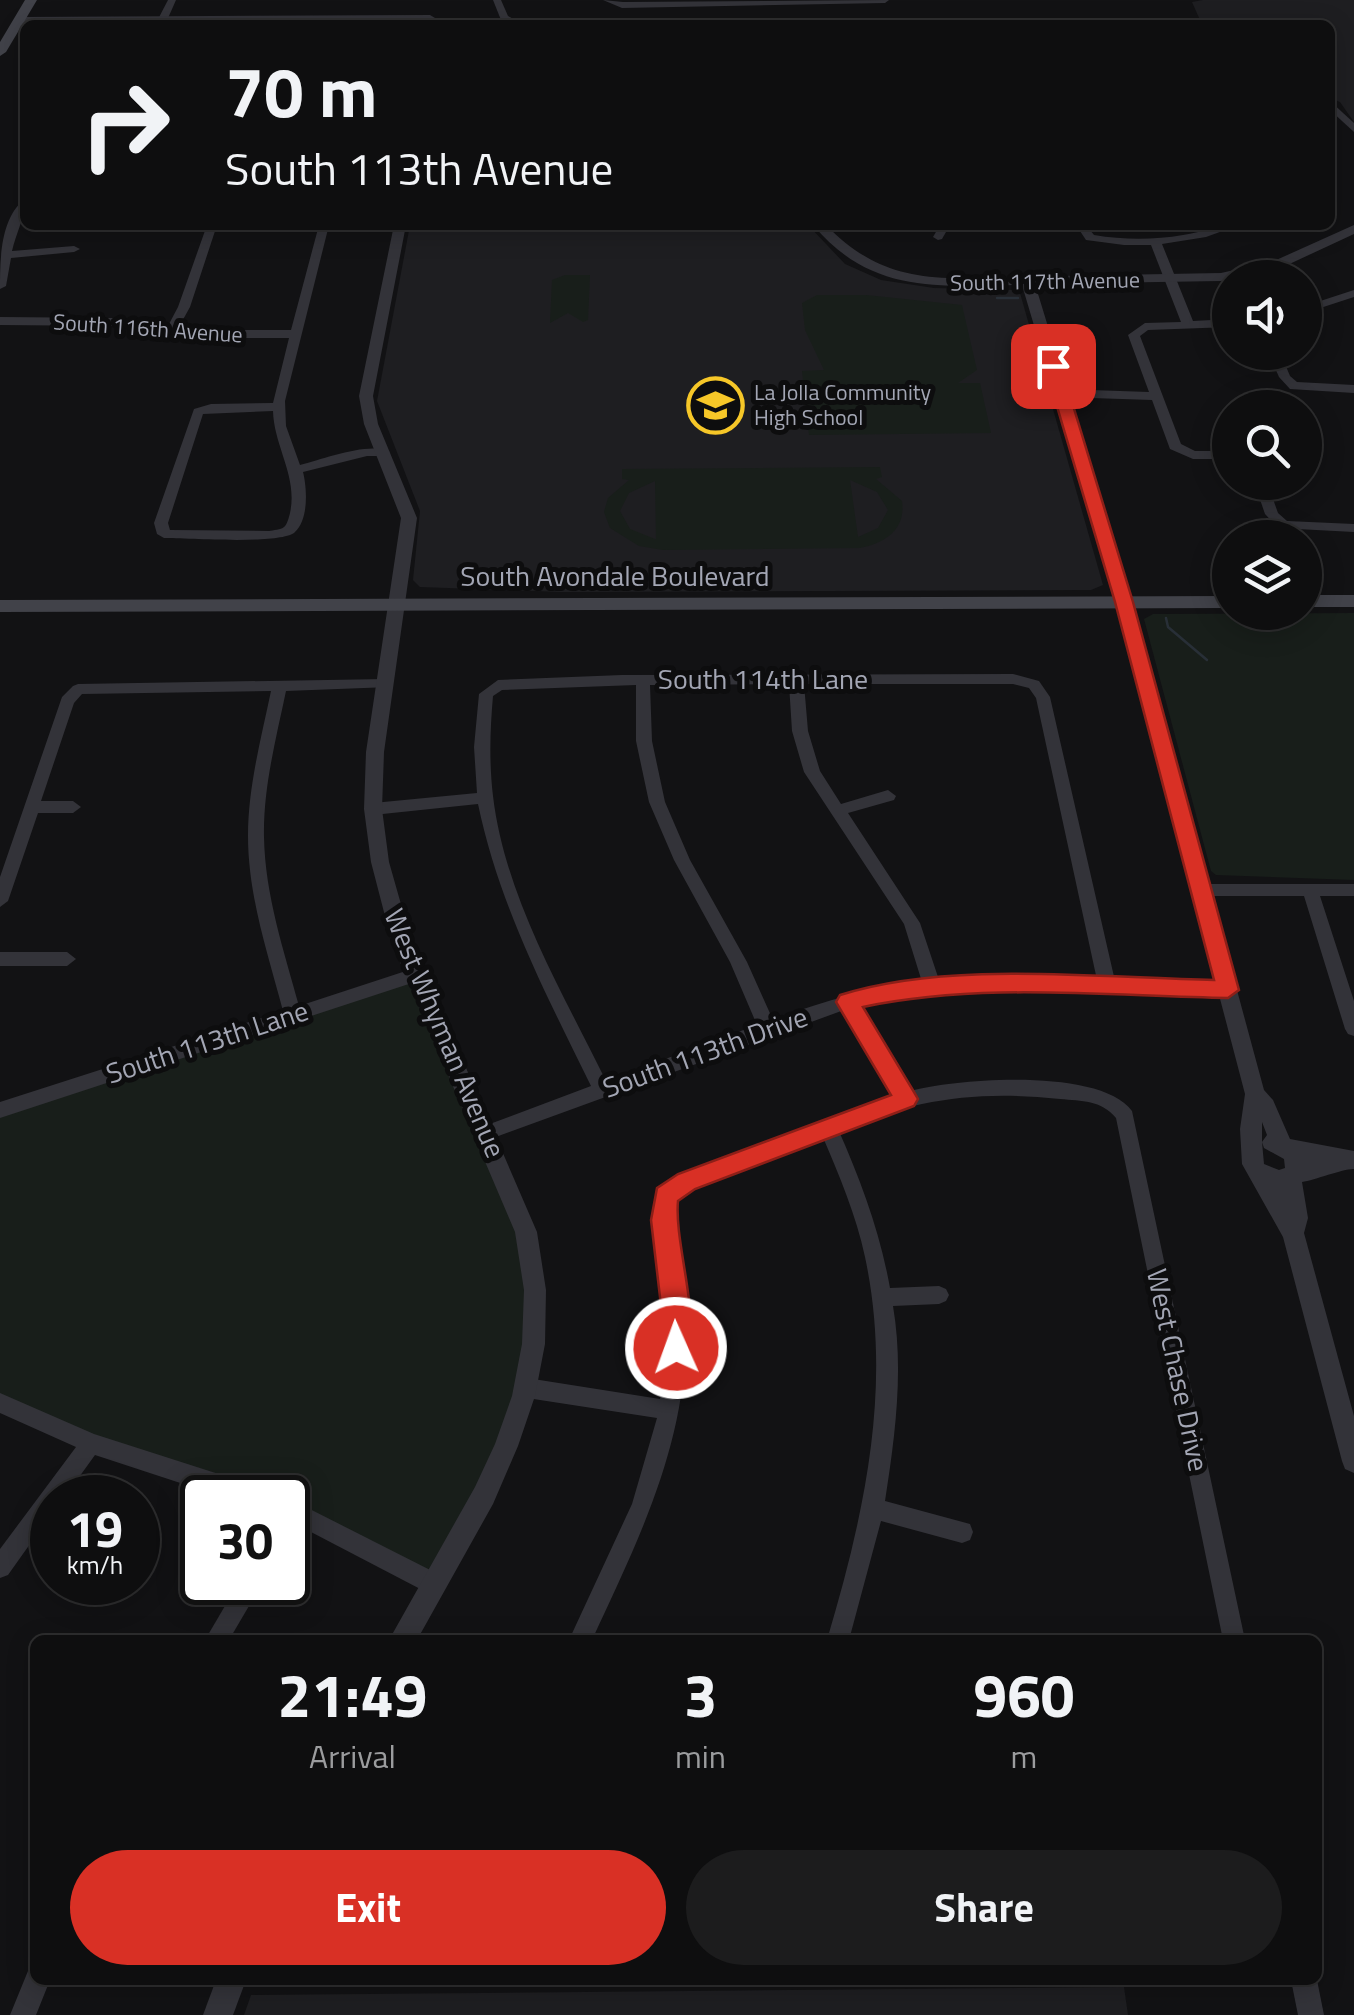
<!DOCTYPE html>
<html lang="en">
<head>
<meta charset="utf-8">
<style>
  body { margin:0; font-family:"Titillium Web",sans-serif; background:#1c1c1d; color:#f1f3f6; height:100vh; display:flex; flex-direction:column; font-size:38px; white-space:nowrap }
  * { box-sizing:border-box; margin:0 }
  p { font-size:32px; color:#9b9c9e }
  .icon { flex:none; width:55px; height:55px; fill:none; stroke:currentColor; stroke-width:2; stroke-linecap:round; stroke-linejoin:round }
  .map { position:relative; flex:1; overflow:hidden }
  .panel { position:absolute; left:30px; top:1635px; width:1292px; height:350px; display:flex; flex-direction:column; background:#0e0e0f; border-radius:15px; box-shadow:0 5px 25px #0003,0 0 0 2px #2e2e2f }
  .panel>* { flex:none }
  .top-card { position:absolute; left:20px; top:20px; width:1315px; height:210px; border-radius:15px; box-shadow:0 5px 25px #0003,0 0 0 2px #2e2e2f; background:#0e0e0f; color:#f1f3f6; overflow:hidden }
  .buttons { position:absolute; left:1212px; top:260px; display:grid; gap:20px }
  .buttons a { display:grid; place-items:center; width:110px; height:110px; border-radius:50%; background:#0e0e0f; box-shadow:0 5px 25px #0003,0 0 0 2px #2e2e2f; font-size:50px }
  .speed { position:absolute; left:30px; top:1475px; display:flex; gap:20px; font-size:50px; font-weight:700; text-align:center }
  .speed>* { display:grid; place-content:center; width:130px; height:130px; border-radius:50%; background:#0e0e0f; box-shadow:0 5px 25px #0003,0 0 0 2px #2e2e2f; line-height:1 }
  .speed small { font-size:25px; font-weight:400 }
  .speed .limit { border:5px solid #111; border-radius:15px; background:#fff; color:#111 }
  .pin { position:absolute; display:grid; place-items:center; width:85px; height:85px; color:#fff; margin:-42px; border-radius:20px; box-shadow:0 5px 15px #0006 }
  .me { position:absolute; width:110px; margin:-55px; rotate:358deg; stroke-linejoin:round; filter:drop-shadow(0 0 8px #0008) }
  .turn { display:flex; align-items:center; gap:35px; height:210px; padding:0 40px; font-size:45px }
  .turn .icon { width:130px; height:130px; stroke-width:2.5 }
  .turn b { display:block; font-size:70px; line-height:85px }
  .eta { display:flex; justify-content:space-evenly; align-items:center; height:170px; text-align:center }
  .eta b { font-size:60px; font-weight:700; line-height:70px }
  .cta { display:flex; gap:20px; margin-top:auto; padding:20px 40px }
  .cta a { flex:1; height:115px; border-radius:60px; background:#d93025; color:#fff; font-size:40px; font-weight:700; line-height:115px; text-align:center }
  .cta a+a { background:#1c1c1d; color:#f1f3f6 }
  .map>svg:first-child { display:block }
</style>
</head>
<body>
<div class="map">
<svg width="1354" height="2015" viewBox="0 0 1354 2015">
  <rect width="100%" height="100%" fill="#121214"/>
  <g fill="#1e1e21">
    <path d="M1203,0h151v122l-14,-20 -10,-4v-73h-158l5,-5h23l-8,-18z"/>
    <path d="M410,225h398l37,39 36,16 53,8 81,2 5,3 83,292 -12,5 -530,2 -141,-5 -7,-7 7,-69 -43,-110z"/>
    <path d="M1124,1987l4,28h-884l7,-20z"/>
  </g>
  <g fill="#181e1a" fill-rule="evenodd">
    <path d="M565,275h25l-2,45 -5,2 -15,-9 -18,10 2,-43z"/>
    <path d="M817,295h49l96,10 15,65 -19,13h22l11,50 -182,2 -7,-64 22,-1 -19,-40 -3,-27z"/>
    <path d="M880,467l2,10 -6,2 26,22c4,29 -17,42 -42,47l-197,2 -24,-4 -29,-18 -6,-16 4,-14 21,-18 -7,-1v-10zM850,480l27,12 11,18 -10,18 -20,9zM655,481l1,58h-1l-25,-10 -10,-18 9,-18z"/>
    <path d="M1354,613v267l-138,-5 -5,-4 -67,-252 9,-5z"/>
    <path d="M415,975l104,236 14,152 -99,221 -146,-75v-11l-29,-1 -259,-94v-293z"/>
  </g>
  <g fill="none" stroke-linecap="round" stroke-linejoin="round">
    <g stroke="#282f37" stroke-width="2.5">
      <path d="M997,298h21"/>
      <path d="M1166,618l2,9 39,33"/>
    </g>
    <g fill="#333339" fill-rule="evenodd">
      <path d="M168,0h8l-11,25h-10z"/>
      <path d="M493,0h8l7,16 9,5v4l-16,-5z"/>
      <path d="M603,0l20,2 266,-2 -4,3 -263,5z"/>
      <path d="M320,18l7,7h-16z"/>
      <path d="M1330,101l24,22v9l-24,-22z"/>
      <path d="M25,199c0,19 -9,34 -13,52l62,-5 6,3 -6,3 -63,6 -5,28 -6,3c0,-29 0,-71 25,-90z"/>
      <path d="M207,225h10l-27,82 -10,18 51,5h60l28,-105h10l-44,176 1,25 14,39c24,-6 70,-24 90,-13l-6,4h-17l-64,16c4,16 6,47 -8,60 -13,13 -108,6 -131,6l-7,-4 -3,-11 40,-114 17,-5 62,-1 16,-65h-58l-117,-12 -114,-1v-8l114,1 55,6 9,-17zM273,411c1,36 25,65 17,102 -1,4 -3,12 -6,14 -3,3 -11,3 -15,4l-99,-1 -2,-7 35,-109z"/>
      <path d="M940,225h10l-8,14 -4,1 -5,-3z"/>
      <path d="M1076,225h10l8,10c30,5 60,5 89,0 19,-3 37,-10 56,-10l-33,12 -44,7 31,77 37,-2v8l-82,3 -8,6 41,108 14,7h35v8h-37l-23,-10 -18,-49 -91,-3 -6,-4 6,-4 88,3 -21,-57 17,-12 36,-1 -30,-77h-27l-38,-5z"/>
      <path d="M1354,290v7l-49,16v-7z"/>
      <path d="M1268,352h12l10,24 7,6 57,3v8l-64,-4 -11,-12z"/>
      <path d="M1254,482h13l11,31 9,8 67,3v8l-76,-4 -13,-14z"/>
      <path d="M1013,674l26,7 11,16 65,284 113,2 6,2 3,5 -3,5 -6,2 -268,-6 -101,15 52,85c47,-13 190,-23 221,20l113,529h-22l-107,-522c-15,-18 -34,-17 -56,-19 -86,-9 -142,1 -222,30 23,52 42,103 52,159l49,-2 7,3 3,6 -3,6 -7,3 -46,2c11,64 2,131 -8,195l85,23 3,8 -3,8 -8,3 -81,-22 -32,119h-22c37,-125 66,-252 38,-383 -9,-42 -26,-82 -43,-122l-128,53 -19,11c-3,44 11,86 11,129 1,116 -47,210 -94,312h-23l63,-136 25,-86 -130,-20 -7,-3 -3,-7 3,-7 7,-3 133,21 6,-72 -12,-108 5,-30 21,-13 99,-40 115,-41 -50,-85 -351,128 -7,3 -7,-3 -2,-5 2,-5 112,-42c-45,-92 -92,-181 -113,-282l-105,11 -8,-6 8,-6 104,-10 -3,-46 5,-53 19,-14 124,-5zM789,684l3,47 12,41 100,152 18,58c-52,6 -100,19 -149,38l-26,-58 -57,-102 -25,-58 -13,-61 -2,-56zM804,684h209l16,4 7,10 61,282 -137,-3 -21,3 -19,-57 -72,-110 46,-13 2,-4 -8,-6 -47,14 -21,-33 -12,-40zM636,685v56l13,61 25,58 56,102 27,63 -151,56c-44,-90 -101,-184 -113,-285 -4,-34 -3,-66 0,-100l9,-6z"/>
      <path d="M385,679l7,5 -2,3 -104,4c-10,48 -23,97 -22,146 1,58 20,114 35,169l116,-38 6,2 3,5 -3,5 -421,138v-16l283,-91c-15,-57 -35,-115 -35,-175 0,-49 13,-97 23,-145l-189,3 -8,9 -33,98h32l8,6 -8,6h-35l-30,88 -8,6v-30l62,-180 11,-11 5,-2z"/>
      <path d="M1201,884h153v12h-34l34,105v35l-6,-2 -3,-5 -41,-133h-103l-8,-6z"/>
      <path d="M0,952h67l9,7 -9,7h-67z"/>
      <path d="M0,1393l94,41 165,53 8,4 3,7h-44l-131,-43 -31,43h-12v15l-44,62 -8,3v-29l76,-102 -76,-34z"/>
      <path d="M288,1498l154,78 3,8 -3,8 -8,3 -8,-3 -138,-72z"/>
      <path d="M239,1582h24l-34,58h-24z"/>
      <path d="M35,1968v12h15l-14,35h-26l18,-44z"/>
      <path d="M1291,1980h26l7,35h-26z"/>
    </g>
    <g fill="#333339" fill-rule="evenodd">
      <path d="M430,15l5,3 -1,2 -415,3 -5,-3 5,-3z"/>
      <path d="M394,225h12l-33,171 5,28 39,94 -33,234 -2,57 7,53 23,81 125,289 9,58 -1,54 -10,52 -17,50 -25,58 -76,136h-28l86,-153 20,-43 17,-48 10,-52 2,-54 -9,-58 -123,-289 -21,-81 -7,-53 2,-57 35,-234 -37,-94 -5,-28z"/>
      <path d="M813,225h13c36,37 71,51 122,53l273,-5 53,-12 80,-36v9l-71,33 -62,14 -186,3 97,318 132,488 9,10 17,39 64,12v18c-9,-1 -39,11 -52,13l6,36 -4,15 50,183v57l-9,-4 -3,-8 -59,-224 -41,-73 -2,-35 5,-35 -129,-492 -94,-317c-83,1 -150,10 -209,-60zM1262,1122l5,13 -5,7zM1262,1142l2,6 20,11 1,9 -6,2 -15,-6z"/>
      <path d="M216,1980h30l-13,35h-30z"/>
    </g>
    <g fill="#414249" fill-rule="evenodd">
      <path d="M25,0h12l-31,52 -6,4v-14z"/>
      <rect x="1305" y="595" width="49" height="12"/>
      <path d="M1230,596v12l-1230,4v-12z"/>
    </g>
  </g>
  <path fill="#d93025" stroke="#8d1f18" stroke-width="2.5" d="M1053,361l8,5 72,236 106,388 -11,8c-121,-2 -246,-16 -365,9l51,85 4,7 -4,7 -219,83 -17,12c-4,43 24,120 8,156l-10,4 -9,-4 -16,-137 6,-32 21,-14 213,-79 -55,-93 4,-7c109,-35 259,-17 374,-15l-99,-378 -70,-236z"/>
  <defs>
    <symbol id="school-ring" viewBox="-11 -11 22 22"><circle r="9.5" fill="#0d0d0e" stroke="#f6c728" stroke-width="1.5"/><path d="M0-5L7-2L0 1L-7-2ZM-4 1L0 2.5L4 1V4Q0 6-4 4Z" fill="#f6c728"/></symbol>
  </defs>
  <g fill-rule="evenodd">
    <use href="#school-ring" x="684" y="374" width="63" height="63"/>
  </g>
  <g text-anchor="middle" stroke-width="10" stroke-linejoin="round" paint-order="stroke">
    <g font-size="22" fill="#a3a6b4" stroke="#0d0d0e">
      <text transform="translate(1045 281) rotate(-1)" y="8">South 117th Avenue</text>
      <text transform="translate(148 328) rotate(4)" y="8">South 116th Avenue</text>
    </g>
    <g font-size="22" fill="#a3a6b4" stroke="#0d0d0e" text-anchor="start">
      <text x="754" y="400">La Jolla Community<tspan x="754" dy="25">High School</tspan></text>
    </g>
    <g font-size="28" fill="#a3a6b4" stroke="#0d0d0e">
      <text x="615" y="586">South Avondale Boulevard</text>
      <text x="763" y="689">South 114th Lane</text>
      <text transform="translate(445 1033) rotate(67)" y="10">West Whyman Avenue</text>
      <text transform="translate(207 1042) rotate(-18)" y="10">South 113th Lane</text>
      <text transform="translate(705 1052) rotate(-20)" y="10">South 113th Drive</text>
      <text transform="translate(1178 1370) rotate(78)" y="10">West Chase Drive</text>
    </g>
  </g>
</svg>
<div class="buttons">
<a><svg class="icon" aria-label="sound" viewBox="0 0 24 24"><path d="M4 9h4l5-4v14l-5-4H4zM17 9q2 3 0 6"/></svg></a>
<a><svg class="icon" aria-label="search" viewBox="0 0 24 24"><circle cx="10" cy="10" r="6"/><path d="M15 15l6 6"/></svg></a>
<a><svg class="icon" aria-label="layers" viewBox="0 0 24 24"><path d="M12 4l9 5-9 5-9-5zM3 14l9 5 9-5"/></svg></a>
</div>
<div class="speed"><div>19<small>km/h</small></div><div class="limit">30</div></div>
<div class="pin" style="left:1053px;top:366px;background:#d93025"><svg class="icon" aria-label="arrive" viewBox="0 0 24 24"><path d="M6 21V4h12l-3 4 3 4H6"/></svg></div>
<svg class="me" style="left:676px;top:1348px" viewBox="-20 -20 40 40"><circle r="17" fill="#d93025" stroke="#fff" stroke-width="3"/><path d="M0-11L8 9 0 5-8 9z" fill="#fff"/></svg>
<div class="top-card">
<div class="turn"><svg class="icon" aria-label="right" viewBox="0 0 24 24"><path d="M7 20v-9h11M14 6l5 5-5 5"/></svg><div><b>70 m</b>South 113th Avenue</div></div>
</div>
<section class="panel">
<div class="eta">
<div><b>21:49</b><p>Arrival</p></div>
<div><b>3</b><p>min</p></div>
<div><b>960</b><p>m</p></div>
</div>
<div class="cta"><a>Exit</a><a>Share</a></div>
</section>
</div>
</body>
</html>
